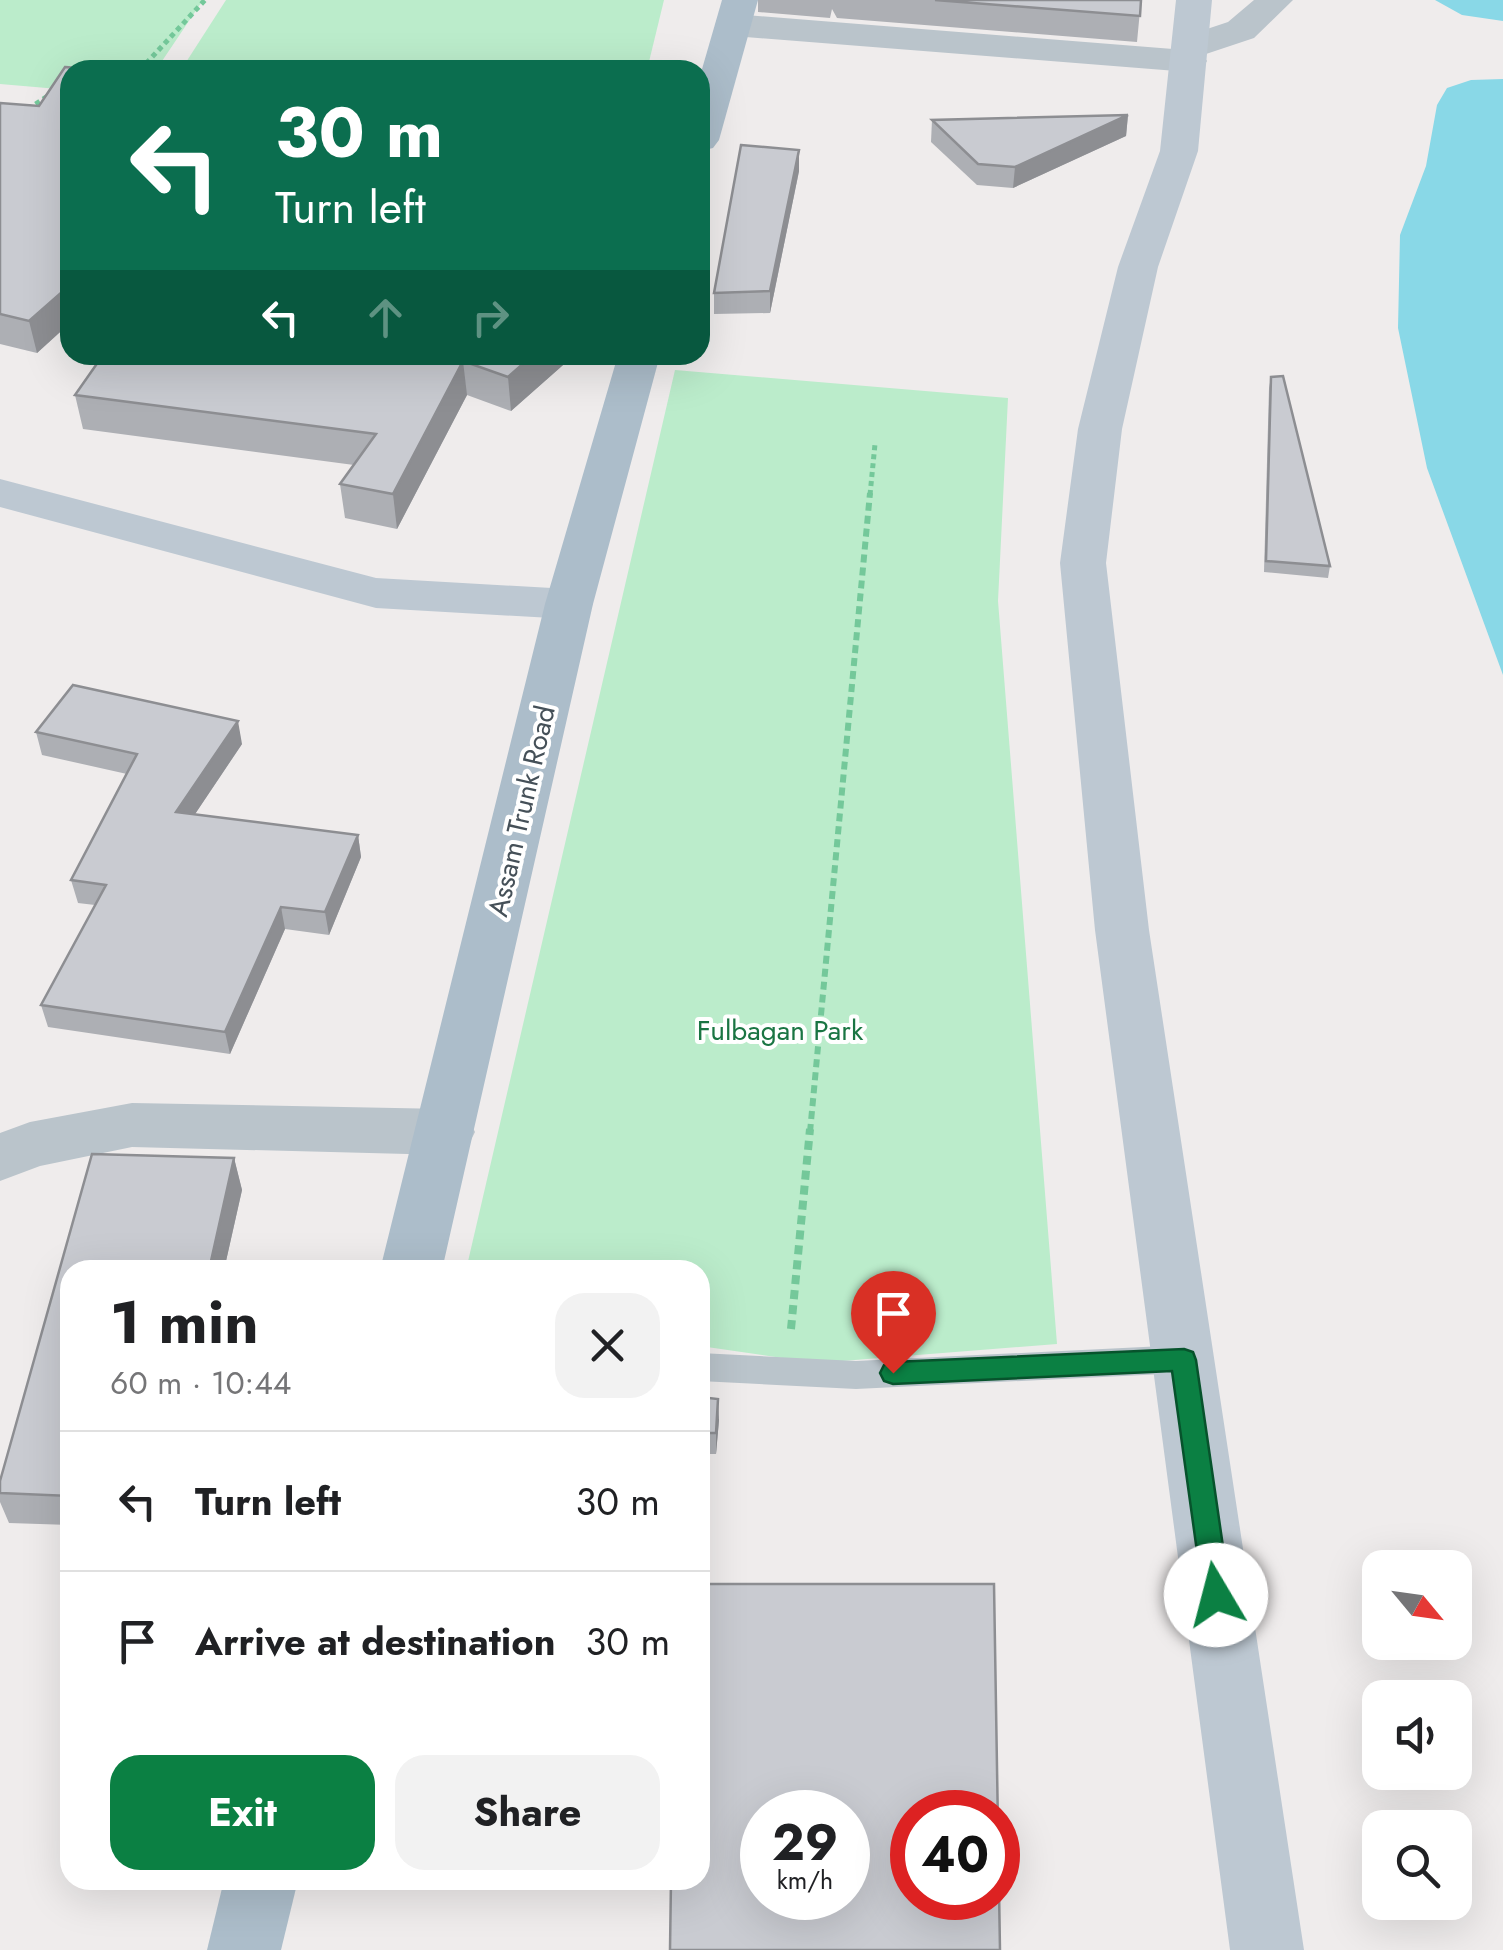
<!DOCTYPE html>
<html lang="en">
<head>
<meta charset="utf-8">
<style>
  body { margin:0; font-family:Jost,sans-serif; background:#f2f2f2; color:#202124; height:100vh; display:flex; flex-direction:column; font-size:38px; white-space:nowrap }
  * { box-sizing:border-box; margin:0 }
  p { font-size:32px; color:#757577 }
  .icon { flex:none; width:55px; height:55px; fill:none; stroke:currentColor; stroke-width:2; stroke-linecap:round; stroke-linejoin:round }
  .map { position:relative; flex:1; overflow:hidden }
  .side { position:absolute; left:60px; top:1260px; width:650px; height:630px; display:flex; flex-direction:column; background:#fff; border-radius:30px; box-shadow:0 10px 40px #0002 }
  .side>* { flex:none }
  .hud { position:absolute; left:60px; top:60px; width:650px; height:305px; border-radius:30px; box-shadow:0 10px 40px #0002; background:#0b6e4f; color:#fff; overflow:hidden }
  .needle { width:65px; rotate:119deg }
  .buttons { position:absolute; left:1362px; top:1550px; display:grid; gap:20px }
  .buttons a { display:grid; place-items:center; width:110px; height:110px; border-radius:20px; background:#fff; box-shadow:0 10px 40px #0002; font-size:50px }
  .speed { position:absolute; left:740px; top:1790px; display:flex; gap:20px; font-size:50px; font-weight:700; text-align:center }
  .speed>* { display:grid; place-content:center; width:130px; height:130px; border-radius:50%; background:#fff; box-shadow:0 10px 40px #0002; line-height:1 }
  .speed small { font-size:25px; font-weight:400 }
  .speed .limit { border:15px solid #d22; background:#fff; color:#111 }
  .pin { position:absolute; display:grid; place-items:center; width:85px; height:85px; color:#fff; margin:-102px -42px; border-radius:50% 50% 50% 0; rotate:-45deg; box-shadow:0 0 10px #0007 }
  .pin .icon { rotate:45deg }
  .me { position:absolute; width:110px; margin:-55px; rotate:352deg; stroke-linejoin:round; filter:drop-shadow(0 0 8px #0008) }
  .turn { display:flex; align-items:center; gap:35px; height:210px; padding:0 50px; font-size:45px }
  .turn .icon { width:130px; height:130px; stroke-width:2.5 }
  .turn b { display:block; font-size:70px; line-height:85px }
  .lanes { display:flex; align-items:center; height:95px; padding:0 50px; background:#0003; justify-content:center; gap:50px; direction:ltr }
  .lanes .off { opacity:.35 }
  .round { display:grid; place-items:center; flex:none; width:105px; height:105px; border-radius:30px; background:#f2f2f2 }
  .summary { display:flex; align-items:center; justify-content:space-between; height:170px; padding:0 50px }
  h1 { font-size:60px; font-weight:700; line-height:75px }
  .cta { display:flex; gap:20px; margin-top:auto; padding:20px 50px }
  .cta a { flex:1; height:115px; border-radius:30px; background:#0b8043; color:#fff; font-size:40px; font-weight:700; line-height:115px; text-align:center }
  .cta a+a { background:#f2f2f2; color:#202124 }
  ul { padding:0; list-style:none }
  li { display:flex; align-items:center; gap:30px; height:140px; padding:0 50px; border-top:2px solid #e0e0e0 }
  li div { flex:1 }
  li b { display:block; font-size:38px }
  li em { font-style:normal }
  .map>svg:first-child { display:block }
</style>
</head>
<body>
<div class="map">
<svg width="1503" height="1950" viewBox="0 0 1503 1950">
  <rect width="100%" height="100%" fill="#efecec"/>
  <g fill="#bbeccb">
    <path d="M0,0h203l-47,70h-86v20l-70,-6z"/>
    <path d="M226,0h438l-17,70h-466z"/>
    <path d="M675,370l333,28 -10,203 59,743 -240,19 -117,-17v-76h-234z"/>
  </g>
  <g fill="#89d8e7">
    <path d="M1435,0h68v21l-41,-6z"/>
    <path d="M1503,79v596l-76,-207 -29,-140 2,-93 26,-69 11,-61 10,-17 24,-8z"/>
  </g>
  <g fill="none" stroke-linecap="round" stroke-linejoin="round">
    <g stroke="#74c89a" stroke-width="5" stroke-dasharray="5 4" stroke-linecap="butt">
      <path d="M140,70l65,-70"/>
      <path d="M28,109l23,-15"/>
      <path d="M870,495l5,-51"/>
    </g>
    <path stroke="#74c89a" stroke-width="6" stroke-dasharray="8 5" stroke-linecap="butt" d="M810,1132l60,-639"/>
    <path stroke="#74c89a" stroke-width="8" stroke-dasharray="9 6" stroke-linecap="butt" d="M791,1329l19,-200"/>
    <path fill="#bac4cb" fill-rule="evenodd" d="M1184,1345l12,4 5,10 -5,10 -12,4 -328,16 -156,-8v-28l156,8z"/>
    <g fill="#bac4cb" fill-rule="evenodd">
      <path d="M1254,0h39l-39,38 -51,17 4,6 -5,8 -13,3 -456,-36 -13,-3 -5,-8 5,-8 13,-3 440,35 4,-10 51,-17z"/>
      <path d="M132,1103l314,6 21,7 8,16 -8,16 -21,7 -314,-8 -92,19 -40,15v-48l30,-11z"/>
    </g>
    <g fill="#bdc8d2" fill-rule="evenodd">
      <path d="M1176,0h36l-14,151 -40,116 -36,162 -16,134 43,367 155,1020h-74l-135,-1020 -35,-367 18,-134 40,-162 42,-116z"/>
      <path d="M0,479l376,99 193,11 17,4 7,11 -7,11 -17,4 -193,-11 -376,-101z"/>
    </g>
    <g fill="#acbdca" fill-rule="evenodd">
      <path d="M722,0h36l-39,140 -6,8 -13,3v-75z"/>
      <path d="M618,355h42l-67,249 -151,666h-62l165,-666z"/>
      <path d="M224,1880h74l-17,70h-74z"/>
    </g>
  </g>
  <g fill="#adafb4">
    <path d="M758,0h383l-4,42 -300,-24 -5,-9 -2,9 -72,-6z"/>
    <path d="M70,70v253l-33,30 -37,-9v-241l39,3z"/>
    <path d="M1128,115l-2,21 -113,52 -36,-3 -46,-43 1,-22z"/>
    <path d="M799,150v21l-29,142 -56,1v-21z"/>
    <path d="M103,355h468v3l-60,53 -44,-16 -70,134 -52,-11 -5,-34 14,-19 -271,-36 -8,-34z"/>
    <path d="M1271,377l59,189 -2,12 -64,-6 5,-184z"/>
    <path d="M36,732l206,12 -47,70 163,21 3,22 -32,78 -44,-6 -55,125 -182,-27 -7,-22 54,-100 -17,-2 -7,-23 56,-106 -85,-19z"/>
    <path d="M92,1154l142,4 8,32 -18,80h-154v255l-61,-2 -9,-21v-21z"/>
    <path d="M700,1397l19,23 -3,34h-13l-3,17z"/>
  </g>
  <g fill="#8d8e92">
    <path d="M1128,115l-2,21 -113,52 2,-21z"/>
    <path d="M799,150v21l-29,142v-22z"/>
    <path d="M70,285v38l-33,30 -8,-32z"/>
    <path d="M533,355h38v3l-60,53 -3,-34z"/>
    <path d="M463,361l4,34 -70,134 -4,-35z"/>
    <path d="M238,721l4,23 -61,91 -5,-23z"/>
    <path d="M358,835l3,22 -32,78 -4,-23z"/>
    <path d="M281,907l4,22 -55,125 -5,-22z"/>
    <path d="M234,1158l8,32 -18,80h-15z"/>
    <path d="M718,1399l1,21 -3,34v-21z"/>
    <path d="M703,1433v21l-3,17v-24z"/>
  </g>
  <g fill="#c9cbd1" stroke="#8d8e92" stroke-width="2.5" fill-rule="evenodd">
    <path d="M935,0h206l-1,16z"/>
    <path d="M567,66l69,4h-70z"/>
    <path d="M65,67l39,3h-34v215l-41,36 -29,-7v-211l39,3z"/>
    <path d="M1128,115l-113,52 -37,-3 -46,-44z"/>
    <path d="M741,145l58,5 -29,141 -56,2z"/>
    <path d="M103,355h430l-25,22 -45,-16 -70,133 -53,-10 36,-50 -301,-39z"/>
    <path d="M1283,376l47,190 -64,-5 5,-184z"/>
    <path d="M73,685l165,36 -62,91 182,23 -33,77 -44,-5 -56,125 -184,-27 65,-120 -35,-5 66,-126 -101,-22z"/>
    <path d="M92,1154l142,4 -25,112h-139v226l-70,-3v-12z"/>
    <path d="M700,1397l18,2 -2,34h-13l-3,14z"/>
    <path d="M700,1584h294l6,366h-330l1,-70h29zM762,1812h86v86h-86zM912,1812h86v86h-86z"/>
  </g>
  <path fill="#0b8043" stroke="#07532c" stroke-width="2.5" d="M1184,1349l9,3 3,8 34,235 -4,9 -10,4 -9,-4 -4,-9 -31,-224 -279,13 -9,-3 -4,-8 4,-8 9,-3z"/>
  <g text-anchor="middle" stroke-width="8" stroke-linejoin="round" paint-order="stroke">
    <g font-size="28" fill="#455058" stroke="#fff">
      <text transform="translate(521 811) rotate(-77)" y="10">Assam Trunk Road</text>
    </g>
    <g font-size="28" fill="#1a7543" stroke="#fff">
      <text x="780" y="1040">Fulbagan Park</text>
    </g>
  </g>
</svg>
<div class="buttons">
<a><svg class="needle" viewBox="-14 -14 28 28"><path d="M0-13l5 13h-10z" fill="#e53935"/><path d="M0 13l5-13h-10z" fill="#757577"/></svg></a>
<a><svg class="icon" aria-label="sound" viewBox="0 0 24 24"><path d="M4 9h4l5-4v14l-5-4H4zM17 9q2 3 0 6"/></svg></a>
<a><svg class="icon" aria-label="search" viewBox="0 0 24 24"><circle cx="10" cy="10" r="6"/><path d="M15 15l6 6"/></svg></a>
</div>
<div class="speed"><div>29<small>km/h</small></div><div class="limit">40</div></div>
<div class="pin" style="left:893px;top:1373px;background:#d93025"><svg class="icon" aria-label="arrive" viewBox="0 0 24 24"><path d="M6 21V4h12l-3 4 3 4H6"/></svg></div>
<svg class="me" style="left:1216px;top:1595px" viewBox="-20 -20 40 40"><circle r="19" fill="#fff"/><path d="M0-13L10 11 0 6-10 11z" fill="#0b8043"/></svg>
<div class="hud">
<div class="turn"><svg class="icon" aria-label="left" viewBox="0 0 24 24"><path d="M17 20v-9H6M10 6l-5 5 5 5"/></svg><div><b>30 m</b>Turn left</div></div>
<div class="lanes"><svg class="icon" aria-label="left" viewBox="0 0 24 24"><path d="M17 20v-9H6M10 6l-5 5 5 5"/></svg><svg class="icon off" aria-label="ahead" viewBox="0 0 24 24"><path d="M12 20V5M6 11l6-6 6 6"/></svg><svg class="icon off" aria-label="right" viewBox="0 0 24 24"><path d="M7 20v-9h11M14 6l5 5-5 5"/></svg></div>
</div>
<section class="side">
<div class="summary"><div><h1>1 min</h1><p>60 m · 10:44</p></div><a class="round"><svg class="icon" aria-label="close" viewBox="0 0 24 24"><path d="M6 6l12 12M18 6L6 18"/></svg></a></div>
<ul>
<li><svg class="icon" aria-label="left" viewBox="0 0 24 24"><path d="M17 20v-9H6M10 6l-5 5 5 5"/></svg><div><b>Turn left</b></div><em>30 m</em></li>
<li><svg class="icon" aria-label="arrive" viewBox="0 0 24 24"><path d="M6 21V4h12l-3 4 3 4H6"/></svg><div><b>Arrive at destination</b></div><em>30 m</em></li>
</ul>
<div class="cta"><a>Exit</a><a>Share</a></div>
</section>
</div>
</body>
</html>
